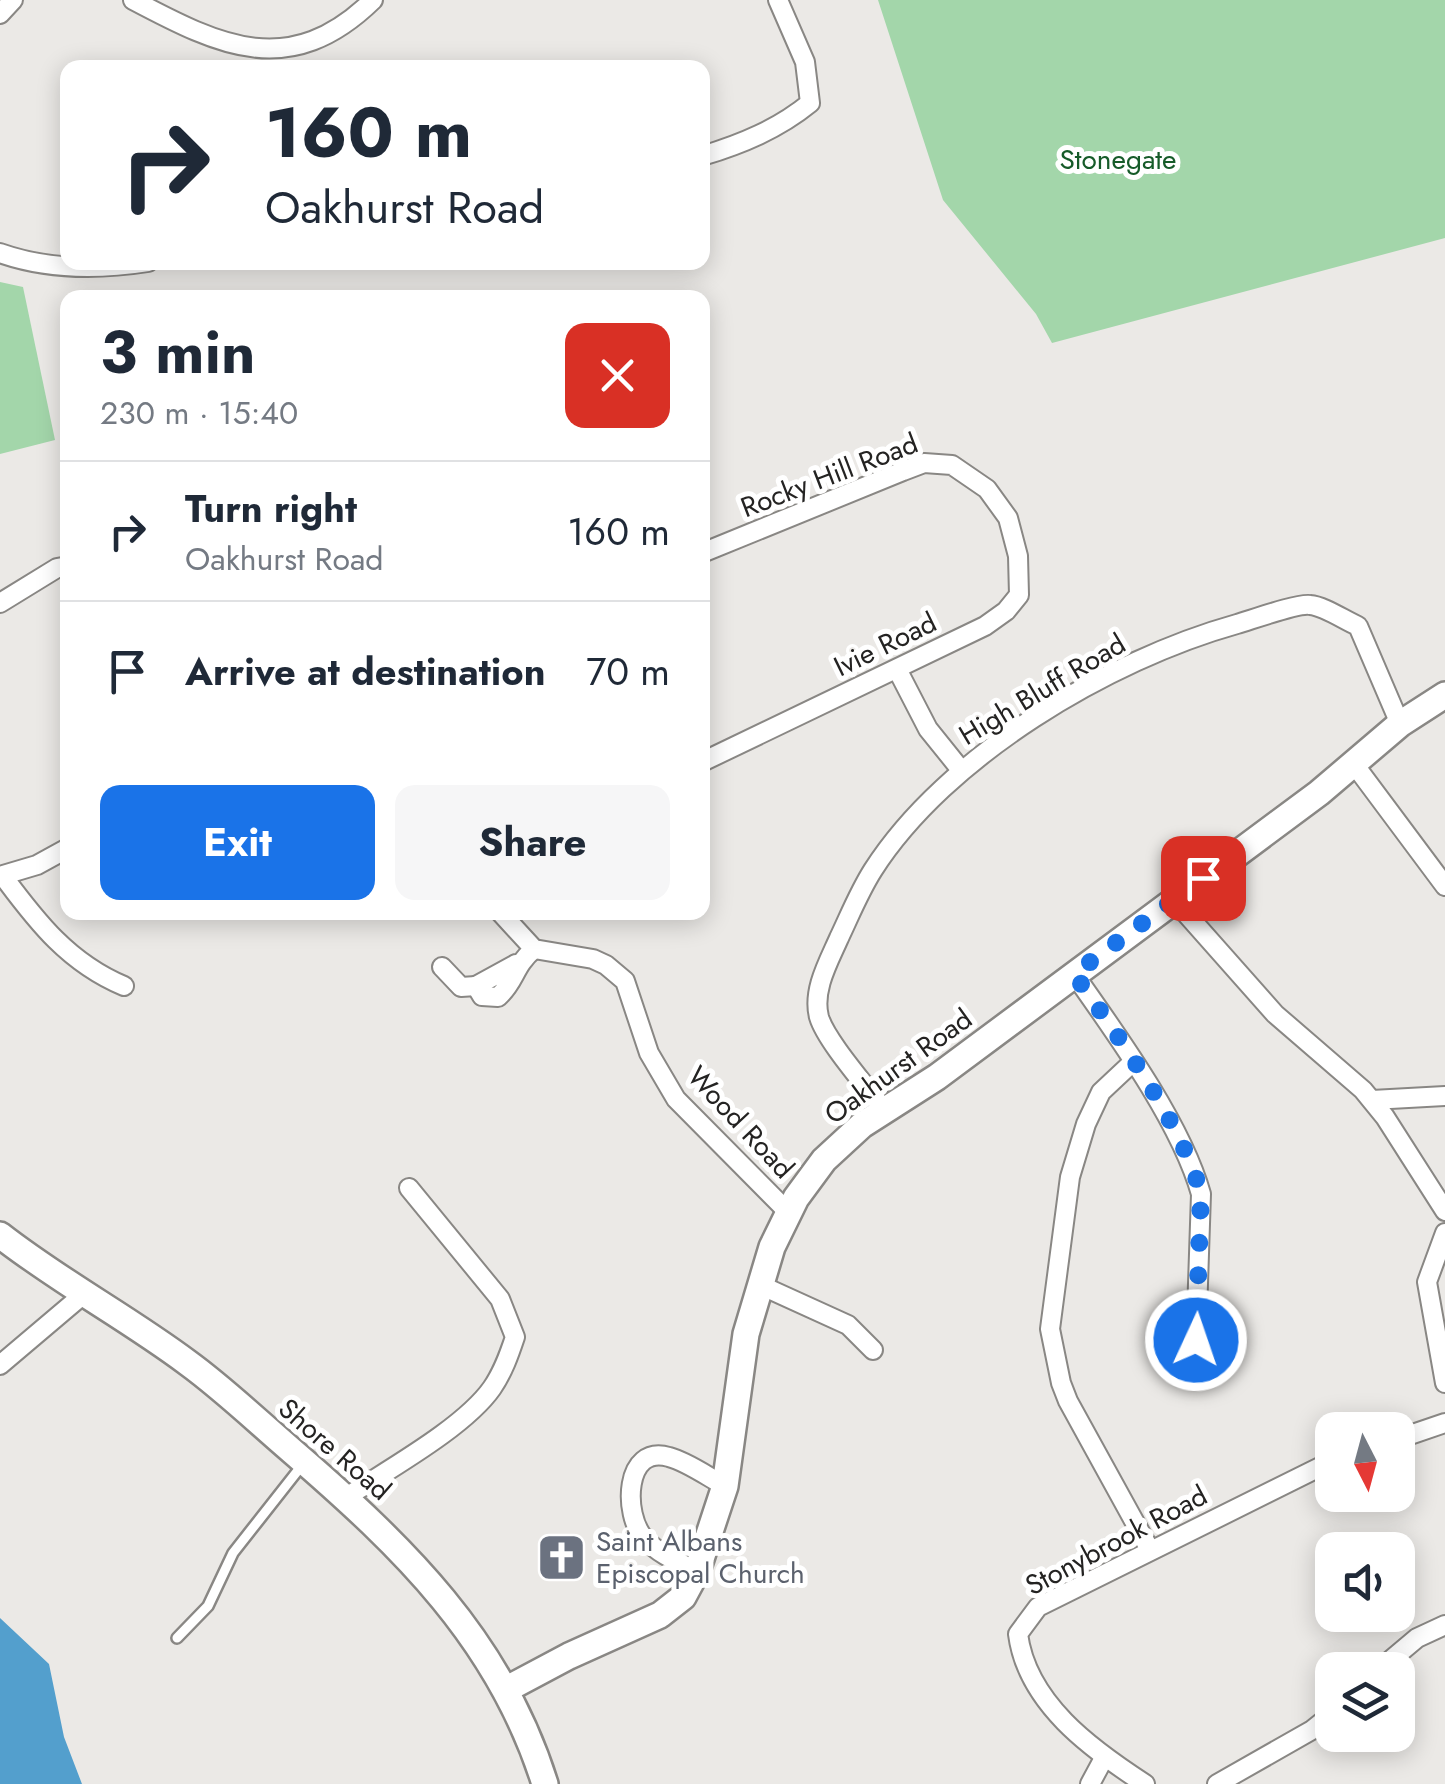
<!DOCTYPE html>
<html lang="en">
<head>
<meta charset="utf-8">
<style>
  body { margin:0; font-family:Jost,sans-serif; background:#f6f6f7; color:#1f2937; height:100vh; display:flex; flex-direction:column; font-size:38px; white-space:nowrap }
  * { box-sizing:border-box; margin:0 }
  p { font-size:32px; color:#747a83 }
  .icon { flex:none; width:55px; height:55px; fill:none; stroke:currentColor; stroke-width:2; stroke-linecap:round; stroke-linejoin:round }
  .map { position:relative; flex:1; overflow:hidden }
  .drawer { position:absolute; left:60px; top:290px; width:650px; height:630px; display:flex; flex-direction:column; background:#fff; border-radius:20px; box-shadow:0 5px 25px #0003 }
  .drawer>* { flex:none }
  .top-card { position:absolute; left:60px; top:60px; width:650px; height:210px; border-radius:20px; box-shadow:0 5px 25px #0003; background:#fff; color:#1f2937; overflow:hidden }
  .needle { width:65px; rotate:174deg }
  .buttons { position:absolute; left:1315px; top:1412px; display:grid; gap:20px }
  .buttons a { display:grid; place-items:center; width:100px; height:100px; border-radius:20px; background:#fff; box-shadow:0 5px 25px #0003; font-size:50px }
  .pin { position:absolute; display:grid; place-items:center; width:85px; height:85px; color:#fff; margin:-42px; border-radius:20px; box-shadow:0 5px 15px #0006 }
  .me { position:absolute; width:110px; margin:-55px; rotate:3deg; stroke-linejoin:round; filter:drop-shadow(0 0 8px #0008) }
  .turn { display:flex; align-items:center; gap:35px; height:210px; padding:0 40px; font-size:45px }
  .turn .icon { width:130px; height:130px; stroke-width:2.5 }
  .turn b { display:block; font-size:70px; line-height:85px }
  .round { display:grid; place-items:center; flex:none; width:105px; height:105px; border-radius:20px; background:#f6f6f7 }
  .summary { display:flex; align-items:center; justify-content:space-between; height:170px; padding:0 40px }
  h1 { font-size:60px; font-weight:700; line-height:75px }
  .primary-button { display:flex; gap:20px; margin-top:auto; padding:20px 40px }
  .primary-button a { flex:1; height:115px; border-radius:20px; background:#1a73e8; color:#fff; font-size:40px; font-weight:700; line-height:115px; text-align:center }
  .primary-button a+a { background:#f6f6f7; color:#1f2937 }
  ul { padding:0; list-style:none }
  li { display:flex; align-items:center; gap:30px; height:140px; padding:0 40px; border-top:2px solid #e0e1e3 }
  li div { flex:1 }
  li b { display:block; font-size:38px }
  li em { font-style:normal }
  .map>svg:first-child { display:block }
</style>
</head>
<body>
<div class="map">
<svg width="1445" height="1784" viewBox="0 0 1445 1784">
  <rect width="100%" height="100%" fill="#ebe9e6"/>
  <g fill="#a3d6aa">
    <path d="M878,0h567v238l-393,105 -16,-29 -93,-114z"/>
    <path d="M0,282l23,5 32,153 -55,14z"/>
  </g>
  <path fill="#539fcd" d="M0,1618l49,46 15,73 18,47h-82z"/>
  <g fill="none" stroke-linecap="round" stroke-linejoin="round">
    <defs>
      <path id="lane" d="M177,1638l31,-32 25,-53 70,-89"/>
      <g id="street">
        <path d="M133,0c87,46 157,81 240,0"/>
        <path d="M0,14l13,-14"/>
        <path d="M702,156c40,-12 76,-27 108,-53l-5,-41 -27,-62"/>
        <path d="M0,253c48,17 97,17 148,9"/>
        <path d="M702,553l201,-82 21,-8 28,2 35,24 21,29 10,38 1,39 -13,16 -21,15 -283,136"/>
        <path d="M0,603l57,-35 11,-2"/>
        <path d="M897,669l31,60 33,41"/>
        <path d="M1354,764l91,122"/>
        <path d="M0,876l37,-11 31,-17"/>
        <path d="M3,876c34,46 66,87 121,110"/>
        <path d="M1174,900l101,114 88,76 22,27 60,94"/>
        <path d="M500,912l34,37 59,10 13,6 19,16 24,72 27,46 113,114"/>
        <path d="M516,964l-40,22 6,10 16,1c18,-16 15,-30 36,-48"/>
        <path d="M442,967l19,20 15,-1"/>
        <path d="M1074,974c43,61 107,149 127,220l-6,179"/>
        <path d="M1133,1062l-32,30 -15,32 -16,53 -20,152 11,54 7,18 82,149"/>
        <path d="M1372,1100l73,-4"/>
        <path d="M884,1110c-16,-22 -58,-69 -65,-93 -7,-27 10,-56 20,-79 11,-23 20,-46 34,-68 73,-114 235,-210 364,-246 14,-4 61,-21 73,-19 14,1 34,15 48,21l42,98"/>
        <path d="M1445,1233l-18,49 18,101"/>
        <path d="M760,1285l88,40 25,25"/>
        <path d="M0,1365l85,-72"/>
        <path d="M1398,1439l47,-16"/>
        <path d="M345,1498c42,-28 119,-70 147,-110 11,-16 17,-33 23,-51l-15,-38 -91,-111"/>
        <path d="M697,1571c-19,-9 -39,-17 -53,-33 -21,-23 -20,-94 25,-81 19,5 39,20 56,29"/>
        <path d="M1379,1670l38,-32 28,-13"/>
        <path d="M1090,1784l14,-26"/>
        <path d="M1145,1784c-54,-35 -118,-81 -127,-150l20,-27 294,-146"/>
        <path d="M1217,1784l95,-54 20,-16"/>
      </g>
      <g id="secondary">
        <path d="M0,1235c60,47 128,83 188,128 37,27 70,59 104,88 111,96 208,189 253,333"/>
        <path d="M507,1689l62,-33 91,-41 23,-18 14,-26 28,-85 21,-152 26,-87 24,-49 28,-38 38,-35 75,-48 382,-284 81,-69 45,-29"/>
      </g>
    </defs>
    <use href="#lane" stroke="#898784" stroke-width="14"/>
    <use href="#street" stroke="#898784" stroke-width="22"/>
    <use href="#secondary" stroke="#898784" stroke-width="30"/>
    <use href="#lane" stroke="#fff" stroke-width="9"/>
    <use href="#street" stroke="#fff" stroke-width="18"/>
    <use href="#secondary" stroke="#fff" stroke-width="25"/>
  </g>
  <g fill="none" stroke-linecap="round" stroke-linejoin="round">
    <path stroke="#1a73e8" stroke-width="18" stroke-dasharray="0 32.4" d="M1196,1340l5,-146c-19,-70 -84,-160 -127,-220l129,-96"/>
  </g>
  <defs>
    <symbol id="church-square" viewBox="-11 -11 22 22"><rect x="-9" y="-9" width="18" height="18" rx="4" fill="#6b7280" stroke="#fff"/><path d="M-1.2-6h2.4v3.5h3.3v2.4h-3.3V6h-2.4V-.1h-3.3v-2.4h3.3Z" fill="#fff"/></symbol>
  </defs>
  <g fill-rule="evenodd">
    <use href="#church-square" x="534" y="1530" width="55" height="55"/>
  </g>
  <g text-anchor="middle" stroke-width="10" stroke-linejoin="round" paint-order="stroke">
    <g font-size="28" fill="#165b29" stroke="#fff">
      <text x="1118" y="169">Stonegate</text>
    </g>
    <g font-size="28" fill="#242322" stroke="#fff">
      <text transform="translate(829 475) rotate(-21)" y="10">Rocky Hill Road</text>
      <text transform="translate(885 644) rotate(-26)" y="10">Ivie Road</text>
      <text transform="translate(1042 689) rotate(-31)" y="10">High Bluff Road</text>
      <text transform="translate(898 1066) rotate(-36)" y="10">Oakhurst Road</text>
      <text transform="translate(741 1122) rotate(47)" y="10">Wood Road</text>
      <text transform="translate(335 1449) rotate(41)" y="10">Shore Road</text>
      <text transform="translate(1116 1540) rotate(-28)" y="10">Stonybrook Road</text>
    </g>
    <g font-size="28" fill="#5b616d" stroke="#fff" text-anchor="start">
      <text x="596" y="1551">Saint Albans<tspan x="596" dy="32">Episcopal Church</tspan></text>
    </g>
  </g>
</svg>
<div class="buttons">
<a><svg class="needle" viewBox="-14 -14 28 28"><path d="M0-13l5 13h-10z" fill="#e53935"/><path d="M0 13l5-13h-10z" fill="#747a83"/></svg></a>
<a><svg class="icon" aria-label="sound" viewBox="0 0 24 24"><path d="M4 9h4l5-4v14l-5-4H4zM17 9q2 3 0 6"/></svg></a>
<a><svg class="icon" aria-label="layers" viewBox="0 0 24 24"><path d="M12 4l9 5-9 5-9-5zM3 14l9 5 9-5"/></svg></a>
</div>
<div class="pin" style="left:1203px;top:878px;background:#d93025"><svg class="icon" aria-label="arrive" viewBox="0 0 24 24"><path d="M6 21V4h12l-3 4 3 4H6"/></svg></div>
<svg class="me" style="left:1196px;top:1340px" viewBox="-20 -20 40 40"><circle r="17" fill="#1a73e8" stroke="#fff" stroke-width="3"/><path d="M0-11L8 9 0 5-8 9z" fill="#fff"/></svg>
<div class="top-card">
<div class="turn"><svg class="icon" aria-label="right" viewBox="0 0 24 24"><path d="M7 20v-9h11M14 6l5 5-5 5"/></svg><div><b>160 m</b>Oakhurst Road</div></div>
</div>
<section class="drawer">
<div class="summary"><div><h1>3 min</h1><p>230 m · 15:40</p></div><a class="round" style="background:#d93025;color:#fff"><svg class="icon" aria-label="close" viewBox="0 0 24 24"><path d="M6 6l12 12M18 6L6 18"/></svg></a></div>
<ul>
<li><svg class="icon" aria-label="right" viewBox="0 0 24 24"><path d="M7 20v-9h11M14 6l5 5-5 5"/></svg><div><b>Turn right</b><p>Oakhurst Road</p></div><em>160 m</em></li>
<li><svg class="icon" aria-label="arrive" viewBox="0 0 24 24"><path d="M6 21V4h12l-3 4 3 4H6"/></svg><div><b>Arrive at destination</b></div><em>70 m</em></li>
</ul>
<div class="primary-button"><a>Exit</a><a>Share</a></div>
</section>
</div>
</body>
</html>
